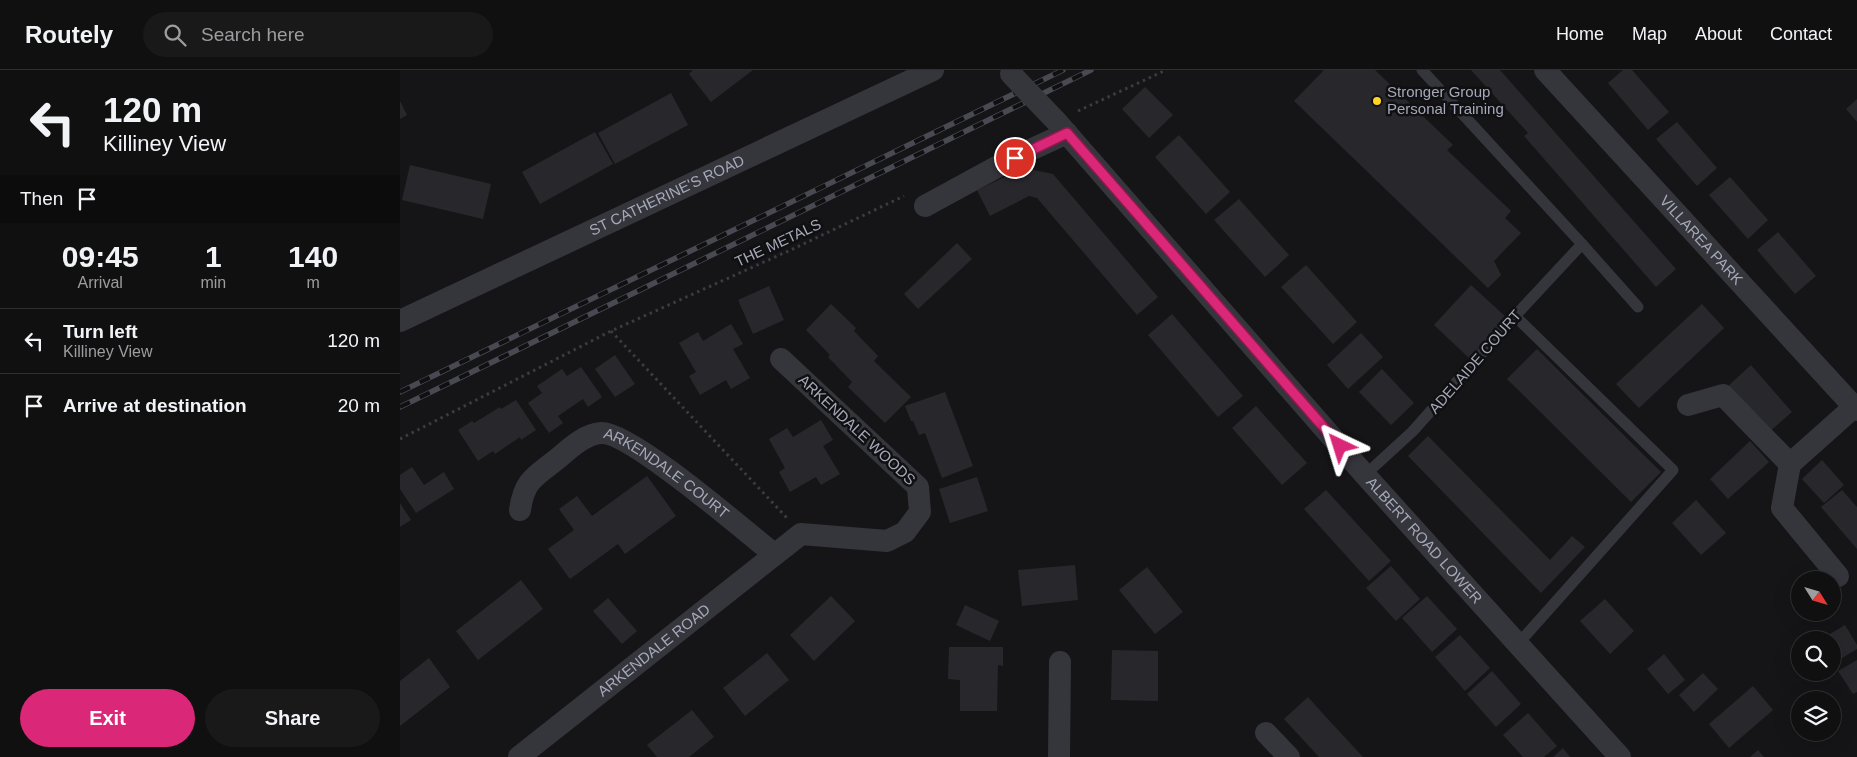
<!DOCTYPE html>
<html lang="en">
<head>
<meta charset="utf-8">
<style>
  body { margin:0; font-family:Arial,sans-serif; background:#19191a; color:#f1f3f6; height:100vh; display:flex; flex-direction:column; font-size:19px; white-space:nowrap }
  * { box-sizing:border-box; margin:0 }
  p { font-size:16px; color:#9c9d9f }
  .icon { flex:none; width:28px; height:28px; fill:none; stroke:currentColor; stroke-width:2; stroke-linecap:round; stroke-linejoin:round }
  .map { position:relative; flex:1; overflow:hidden }
  .side { display:flex; flex-direction:column; background:#101011; width:400px }
  .side>* { flex:none }
  .top-card { background:#101011; color:#f1f3f6; overflow:hidden }
  .needle { width:32px; rotate:127deg }
  .fabs { position:absolute; left:1391px; top:501px; display:grid; gap:10px }
  .fabs a { display:grid; place-items:center; width:50px; height:50px; border-radius:50%; background:#101011; box-shadow:0 5px 20px #0002,0 0 0 1px #303031; font-size:25px }
  .pin { position:absolute; display:grid; place-items:center; width:42px; height:42px; color:#fff; margin:-21px; border:2px solid #fff; border-radius:50%; box-shadow:0 1px 5px #0007 }
  .me { position:absolute; width:55px; margin:-28px; rotate:319deg; stroke-linejoin:round; filter:drop-shadow(0 0 4px #0008) }
  .turn { display:flex; align-items:center; gap:18px; height:105px; padding:0 20px; font-size:22px }
  .turn .icon { width:65px; height:65px; stroke-width:2.5 }
  .turn b { display:block; font-size:35px; line-height:42px }
  .then { display:flex; align-items:center; height:48px; padding:0 20px; background:#0003; gap:10px; font-size:19px }
  .eta { display:flex; justify-content:space-evenly; align-items:center; height:85px; text-align:center }
  .eta b { font-size:30px; font-weight:800; line-height:35px }
  .action { display:flex; gap:10px; margin-top:auto; padding:10px 20px }
  .action a { flex:1; height:58px; border-radius:30px; background:#db2777; color:#fff; font-size:20px; font-weight:800; line-height:58px; text-align:center }
  .action a+a { background:#19191a; color:#f1f3f6 }
  ul { padding:0; list-style:none }
  li { display:flex; align-items:center; gap:15px; height:65px; padding:0 20px; border-top:1px solid #303031 }
  li div { flex:1 }
  li b { display:block; font-size:19px }
  li em { font-style:normal }
  header { display:flex; align-items:center; gap:30px; box-sizing:border-box; height:70px; padding:0 25px; background:#101011; border-bottom:1px solid #303031 }
  header strong { font-size:24px }
  nav { display:flex; gap:28px; margin-inline-start:auto; font-size:18px }
  .search { width:350px; height:45px; background:#19191a; display:flex; align-items:center; gap:12px; box-sizing:border-box; padding:0 18px; border-radius:28px; color:#9c9d9f; font-size:19px }
  main { display:flex; flex:1; min-height:0 }
  .map>svg:first-child { display:block }
</style>
</head>
<body>
<header>
<strong>Routely</strong>
<div class="search"><svg class="icon" aria-label="search" viewBox="0 0 24 24"><circle cx="10" cy="10" r="6"/><path d="M15 15l6 6"/></svg>Search here</div>
<nav><a>Home</a><a>Map</a><a>About</a><a>Contact</a></nav>
</header>
<main>
<section class="side">
<div class="top-card">
<div class="turn"><svg class="icon" aria-label="left" viewBox="0 0 24 24"><path d="M17 20v-9H6M10 6l-5 5 5 5"/></svg><div><b>120 m</b>Killiney View</div></div>
<div class="then">Then<svg class="icon" aria-label="arrive" viewBox="0 0 24 24"><path d="M6 21V4h12l-3 4 3 4H6"/></svg></div>
</div>
<div class="eta">
<div><b>09:45</b><p>Arrival</p></div>
<div><b>1</b><p>min</p></div>
<div><b>140</b><p>m</p></div>
</div>
<ul>
<li><svg class="icon" aria-label="left" viewBox="0 0 24 24"><path d="M17 20v-9H6M10 6l-5 5 5 5"/></svg><div><b>Turn left</b><p>Killiney View</p></div><em>120 m</em></li>
<li><svg class="icon" aria-label="arrive" viewBox="0 0 24 24"><path d="M6 21V4h12l-3 4 3 4H6"/></svg><div><b>Arrive at destination</b></div><em>20 m</em></li>
</ul>
<div class="action"><a>Exit</a><a>Share</a></div>
</section>
<div class="map">
<svg width="1457" height="687" viewBox="0 0 1457 687">
  <rect width="100%" height="100%" fill="#151517"/>
  <g fill="#28272b">
    <path d="M293,0h60l-42,32 -22,-28z"/>
    <path d="M924,0h51l78,75 -6,5 64,61 -6,7 16,15 -27,28 7,14 -13,13 -194,-187z"/>
    <path d="M1071,0h29l176,199 -20,18 -132,-151 4,-3z"/>
    <path d="M1223,0h9l37,42 -21,18 -40,-47z"/>
    <path d="M745,17l28,28 -24,23 -27,-29z"/>
    <path d="M271,23l17,32 -73,39 -17,-31z"/>
    <path d="M1457,29v23l-11,-13z"/>
    <path d="M0,31l7,14 -7,4z"/>
    <path d="M1277,52l40,46 -20,18 -41,-47z"/>
    <path d="M195,62l18,32 -73,40 -18,-32z"/>
    <path d="M779,65l51,57 -24,22 -51,-57z"/>
    <path d="M10,95l81,19 -8,35 -81,-19z"/>
    <path d="M624,98l29,6 105,123 -21,18 -100,-117 -8,-2 -39,20 -13,-26z"/>
    <path d="M1330,107l38,43 -20,19 -39,-44z"/>
    <path d="M839,129l50,56 -24,22 -51,-57z"/>
    <path d="M1378,162l38,44 -21,18 -38,-44z"/>
    <path d="M557,173l15,16 -54,50 -14,-15z"/>
    <path d="M906,195l51,57 -24,22 -52,-57z"/>
    <path d="M1071,215l36,33 -38,40 -35,-33z"/>
    <path d="M369,216l15,34 -31,14 -15,-34z"/>
    <path d="M431,234l25,24 -2,3 24,25 -4,5 37,36 -26,26 -37,-36 4,-5 -24,-25 2,-2 -24,-25z"/>
    <path d="M1302,234l22,24 -85,80 -23,-24z"/>
    <path d="M772,244l71,82 -25,21 -70,-82z"/>
    <path d="M331,254l12,20 -10,5 17,29 -19,11 -5,-9 -26,15 -11,-19 7,-4 -17,-29 19,-11 5,9z"/>
    <path d="M961,263l22,24 -35,32 -21,-24z"/>
    <path d="M1137,279l124,123 -30,30 -124,-123z"/>
    <path d="M215,285l20,29 -20,13 -20,-28z"/>
    <path d="M1351,295l41,47 -24,21 -40,-47z"/>
    <path d="M181,297l21,30 -14,10 -5,-8 -25,17 5,7 -14,10 -21,-30 14,-10 -5,-7 25,-17 5,7z"/>
    <path d="M982,299l32,34 -23,22 -32,-33z"/>
    <path d="M545,322l28,74 -31,12 -17,-45 -6,2 -6,-14h-2l-6,-15z"/>
    <path d="M116,330l20,30 -15,10 -1,-3 -25,17 -2,-3 -15,10 -20,-31 14,-9 2,2 26,-16 1,2z"/>
    <path d="M856,336l51,57 -25,22 -50,-57z"/>
    <path d="M421,350l12,20 -10,6 17,28 -19,11 -5,-8 -26,15 -11,-20 6,-4 -16,-29 18,-11 6,9z"/>
    <path d="M1028,366l122,124 22,-24 13,11 -44,46 -133,-137z"/>
    <path d="M1350,371l19,21 -41,37 -18,-20z"/>
    <path d="M1422,390l22,25 -20,18 -22,-24z"/>
    <path d="M12,397l12,18 20,-13 10,17 -38,24 -16,-24v-14z"/>
    <path d="M247,406l29,40 -51,38 -7,-10 -48,35 -22,-30 26,-19 -15,-21 18,-13 15,20z"/>
    <path d="M577,407l11,34 -38,12 -11,-34z"/>
    <path d="M926,420l65,71 -22,20 -65,-72z"/>
    <path d="M1442,420l15,17v42l-36,-42z"/>
    <path d="M1296,430l30,33 -25,22 -29,-32z"/>
    <path d="M0,433l11,17 -11,7z"/>
    <path d="M675,495l3,35 -56,6 -4,-36z"/>
    <path d="M991,496l29,33 -24,22 -30,-33z"/>
    <path d="M747,497l36,45 -28,22 -36,-44z"/>
    <path d="M121,510l22,29 -65,51 -22,-29z"/>
    <path d="M431,526l24,25 -41,40 -24,-26z"/>
    <path d="M1027,526l30,33 -25,23 -30,-34z"/>
    <path d="M208,528l29,33 -15,13 -29,-33z"/>
    <path d="M1205,529l29,32 -24,23 -30,-33z"/>
    <path d="M565,535l34,16 -9,20 -34,-16z"/>
    <path d="M1445,555l12,20v4l-25,15v-24h-12z"/>
    <path d="M1060,565l30,33 -25,23 -30,-34z"/>
    <path d="M549,577h54v19l-5,-1 -1,46h-37v-31l-12,-1z"/>
    <path d="M712,580l46,1v50l-47,-1z"/>
    <path d="M367,583l22,27 -44,36 -22,-28z"/>
    <path d="M1264,584l21,26 -17,14 -21,-25z"/>
    <path d="M29,588l21,29 -50,39v-45z"/>
    <path d="M1457,590v32l-4,2 -15,-23z"/>
    <path d="M1092,601l29,33 -25,23 -29,-33z"/>
    <path d="M1303,603l15,16 -24,23 -15,-17z"/>
    <path d="M1353,616l20,24 -44,38 -20,-24z"/>
    <path d="M908,627l17,19 38,41h-44l-35,-38z"/>
    <path d="M292,640l22,27 -25,20h-32l-10,-12z"/>
    <path d="M1128,643l29,33 -13,11h-21l-20,-22z"/>
    <path d="M1163,678l7,9h-17z"/>
    <path d="M1358,680l6,7h-14z"/>
  </g>
  <g fill="none" stroke-linecap="round" stroke-linejoin="round">
    <g stroke="#3b3c43" stroke-width="3" stroke-dasharray="2.5 4" stroke-linecap="butt">
      <path d="M678,41l88,-41"/>
      <path d="M211,261l176,187"/>
      <path d="M0,369l211,-108 184,-83 109,-52"/>
    </g>
    <g stroke="#35353c" stroke-width="11">
      <path d="M1182,174l56,63"/>
      <path d="M1115,246l158,154 -156,175"/>
      <path d="M965,405l48,-44 102,-115 67,-72 -160,-174"/>
    </g>
    <g stroke="#35353c" stroke-width="22">
      <path id="s1" d="M1145,0l312,340"/>
      <path id="s2" d="M656,51l309,354 255,282"/>
      <path d="M525,136l90,-49 52,-24"/>
      <path id="s3" d="M0,251l533,-251"/>
      <path d="M1288,335l35,-10 67,69"/>
      <path id="s4" d="M120,440c4,-29 14,-33 36,-50 12,-10 28,-26 45,-27 29,-2 145,99 173,121"/>
      <path d="M1438,506l-56,-68 8,-44 64,-57"/>
      <path d="M866,663l23,24"/>
      <path id="s5" d="M119,687l282,-223 86,7 18,-9 15,-20 -2,-25 -137,-128"/>
      <path d="M659,687l1,-95"/>
    </g>
    <defs>
      <g id="rail">
        <path d="M0,322l663,-322"/>
        <path d="M0,337l691,-337"/>
      </g>
    </defs>
    <use href="#rail" stroke="#484951" stroke-width="5.5"/>
    <use href="#rail" stroke="#101012" stroke-width="4" stroke-dasharray="11" stroke-linecap="butt"/>
    <path stroke="#35353c" stroke-width="22" d="M611,4l45,47"/>
  </g>
  <g fill="none" stroke-linecap="round" stroke-linejoin="round">
    <defs>
      <path id="route" d="M615,88l52,-25 273,313"/>
    </defs>
    <use href="#route" stroke="#8e194d" stroke-width="12"/>
    <use href="#route" stroke="#db2777" stroke-width="9"/>
  </g>
  <circle fill="#ffd524" stroke="#101012" stroke-width="2" cx="977" cy="31" r="5"/>
  <g text-anchor="middle" stroke-width="5" stroke-linejoin="round" paint-order="stroke">
    <g font-size="15" fill="#a5a8b8" stroke="#101012" text-anchor="start">
      <text x="987" y="27">Stronger Group<tspan x="987" dy="17">Personal Training</tspan></text>
    </g>
    <g font-size="15" fill="#a5a8b8" stroke="#101012">
      <text dy="5" stroke="none"><textPath href="#s3" startOffset="295">ST CATHERINE'S ROAD</textPath></text>
      <text dy="5" stroke="none"><textPath href="#s1" startOffset="231">VILLAREA PARK</textPath></text>
      <text transform="translate(378 173) rotate(-25)" y="5">THE METALS</text>
      <text transform="translate(1075 292) rotate(-49)" y="5">ADELAIDE COURT</text>
      <text transform="translate(457 360) rotate(43)" y="5">ARKENDALE WOODS</text>
      <text dy="5" stroke="none"><textPath href="#s4" startOffset="195">ARKENDALE COURT</textPath></text>
      <text dy="5" stroke="none"><textPath href="#s2" startOffset="558">ALBERT ROAD LOWER</textPath></text>
      <text dy="5" stroke="none"><textPath href="#s5" startOffset="172">ARKENDALE ROAD</textPath></text>
    </g>
  </g>
</svg>
<div class="fabs">
<a><svg class="needle" viewBox="-14 -14 28 28"><path d="M0-13l5 13h-10z" fill="#e53935"/><path d="M0 13l5-13h-10z" fill="#9c9d9f"/></svg></a>
<a><svg class="icon" aria-label="search" viewBox="0 0 24 24"><circle cx="10" cy="10" r="6"/><path d="M15 15l6 6"/></svg></a>
<a><svg class="icon" aria-label="layers" viewBox="0 0 24 24"><path d="M12 4l9 5-9 5-9-5zM3 14l9 5 9-5"/></svg></a>
</div>
<div class="pin" style="left:615px;top:88px;background:#d93025"><svg class="icon" aria-label="arrive" viewBox="0 0 24 24"><path d="M6 21V4h12l-3 4 3 4H6"/></svg></div>
<svg class="me" style="left:940px;top:376px" viewBox="-20 -20 40 40"><path d="M0-17L14 15 0 8-14 15z" fill="#db2777" stroke="#fff" stroke-width="4"/></svg>
</div>
</main>
</body>
</html>
